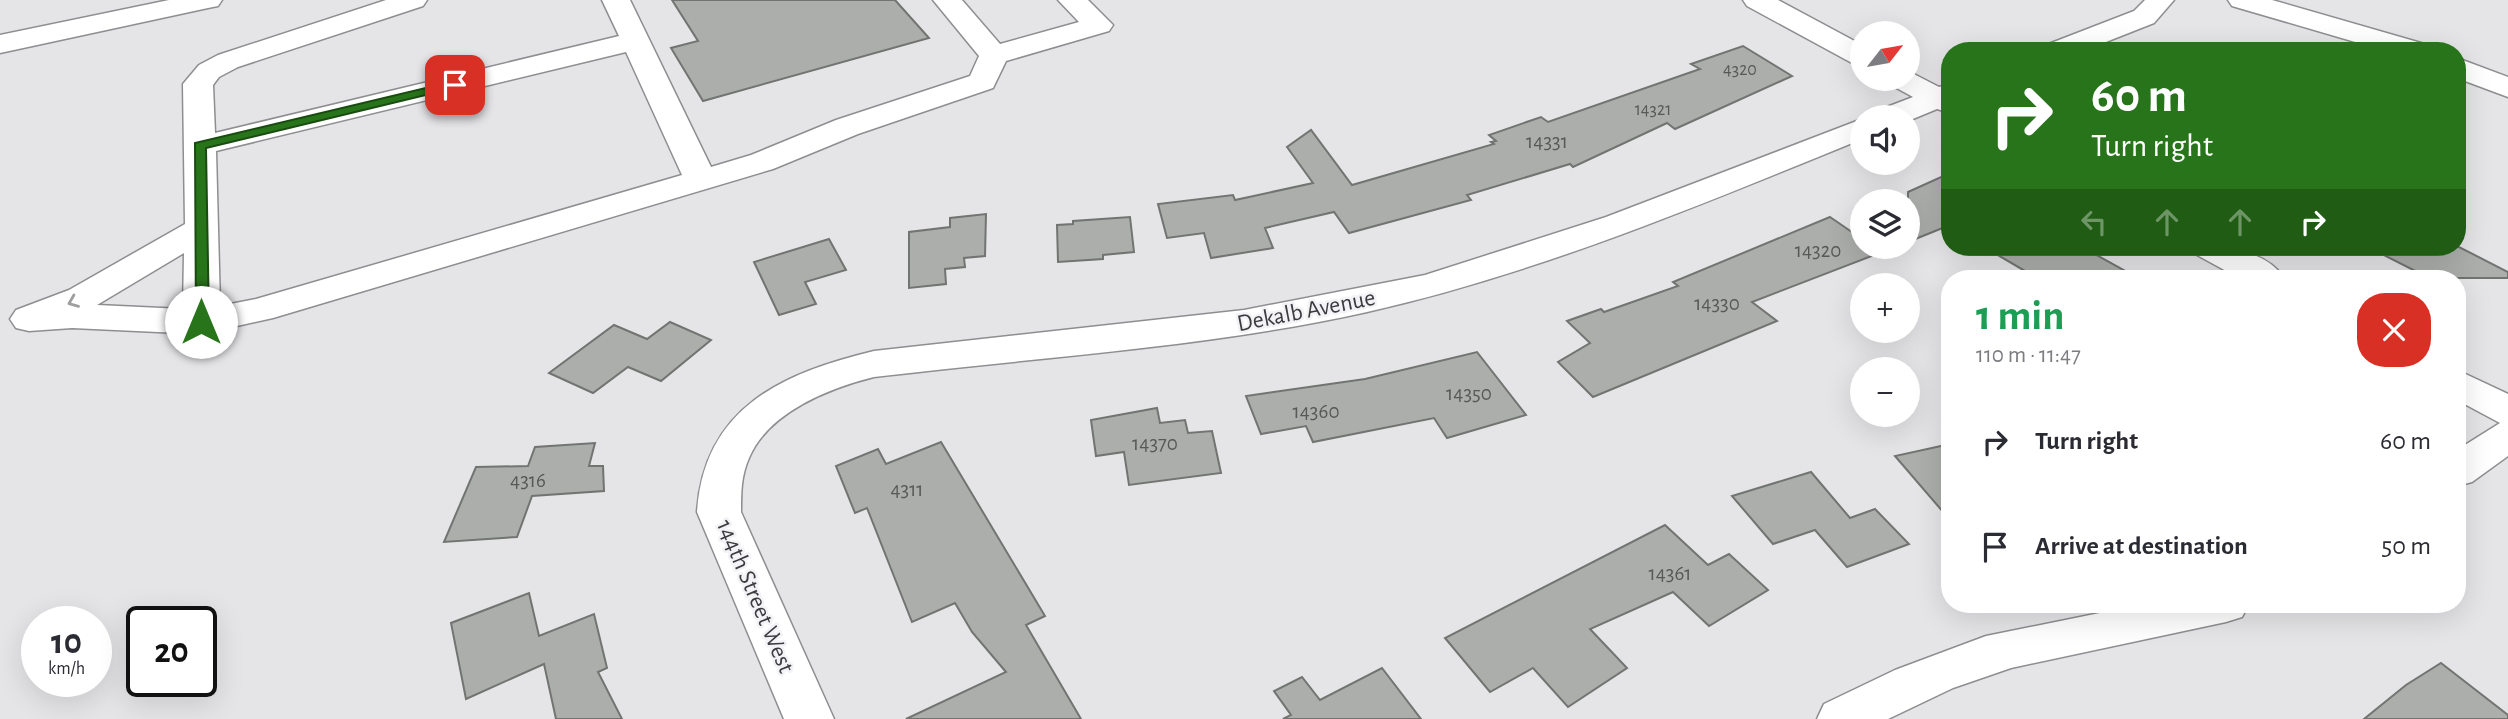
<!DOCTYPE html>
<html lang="en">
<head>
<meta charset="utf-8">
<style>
  body { margin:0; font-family:"Alegreya Sans",sans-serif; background:#f2f2f3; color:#2b2b33; height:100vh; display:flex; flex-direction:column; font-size:26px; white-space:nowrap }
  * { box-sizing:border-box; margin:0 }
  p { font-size:23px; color:#7c7c81 }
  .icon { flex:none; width:38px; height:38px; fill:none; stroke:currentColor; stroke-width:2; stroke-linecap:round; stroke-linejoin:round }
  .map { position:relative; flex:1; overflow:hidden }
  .sheet { position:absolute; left:1941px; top:270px; width:525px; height:343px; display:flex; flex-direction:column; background:#fff; border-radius:28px; box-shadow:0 7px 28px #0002 }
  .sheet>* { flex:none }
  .banner { position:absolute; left:1941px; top:42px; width:525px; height:214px; border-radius:28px; box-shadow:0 7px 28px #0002; background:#28741a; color:#fff; overflow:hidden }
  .needle { width:46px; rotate:59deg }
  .buttons { position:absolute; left:1850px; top:21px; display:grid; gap:14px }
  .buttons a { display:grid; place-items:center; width:70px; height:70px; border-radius:50%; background:#fff; box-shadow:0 7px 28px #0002; font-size:35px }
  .speed { position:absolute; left:21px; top:606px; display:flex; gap:14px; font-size:35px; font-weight:700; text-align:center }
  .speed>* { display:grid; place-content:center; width:91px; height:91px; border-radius:50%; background:#fff; box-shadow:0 7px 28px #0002; line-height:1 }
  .speed small { font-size:18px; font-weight:400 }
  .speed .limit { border:4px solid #111; border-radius:10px; background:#fff; color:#111 }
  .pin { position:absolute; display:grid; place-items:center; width:60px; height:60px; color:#fff; margin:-30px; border-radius:14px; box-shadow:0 4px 10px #0006 }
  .me { position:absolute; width:77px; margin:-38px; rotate:0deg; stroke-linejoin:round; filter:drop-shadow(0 0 5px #0008) }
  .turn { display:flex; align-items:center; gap:24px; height:147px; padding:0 35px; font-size:32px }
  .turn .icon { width:91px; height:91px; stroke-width:2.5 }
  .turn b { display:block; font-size:49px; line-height:60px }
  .lanes { display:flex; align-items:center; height:66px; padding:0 35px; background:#0003; justify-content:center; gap:35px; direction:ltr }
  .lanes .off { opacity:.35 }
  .round { display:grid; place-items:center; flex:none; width:74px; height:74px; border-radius:28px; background:#f2f2f3 }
  .summary { display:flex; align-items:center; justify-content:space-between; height:119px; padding:0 35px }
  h1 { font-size:42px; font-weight:700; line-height:52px; color:#1e9e55 }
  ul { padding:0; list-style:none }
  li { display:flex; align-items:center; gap:21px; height:105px; padding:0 35px }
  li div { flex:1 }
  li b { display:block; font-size:26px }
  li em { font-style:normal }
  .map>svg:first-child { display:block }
</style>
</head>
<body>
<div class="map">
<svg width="2508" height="719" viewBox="0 0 2508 719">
  <rect width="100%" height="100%" fill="#e5e5e8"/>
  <g fill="#acaeab" stroke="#727471" stroke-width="2">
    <path d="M672,0h223l34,38 -226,63 -32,-53 27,-7z"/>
    <path d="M1743,46l49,30 -117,53 -8,-6 -94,44 -3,-3 -103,31 4,5 -122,33 -15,-21 -69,16 8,20 -62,10 -7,-25 -37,5 -9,-34 75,-9 2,5 78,-17 -26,-36 24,-17 41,55 142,-41 -3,-2 5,-1 -7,-6 52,-18 7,5 152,-53 -9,-5z"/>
    <path d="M1950,173v52l-42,17v-50z"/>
    <path d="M986,214l-1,42 -21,2 1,9 -20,2 1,15 -37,4v-56l41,-5v-9z"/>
    <path d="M1130,217l4,35 -31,3v4l-45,3 -1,-37 16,-1v-3z"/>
    <path d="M1830,217l32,22v8h12l8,5 -130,50 25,19 -184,76 -35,-35 32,-19 -23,-22 34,-12 3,3 74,-26 -5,-4z"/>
    <path d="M829,239l17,31 -41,12 11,22 -37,11 -25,-53z"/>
    <path d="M1984,247h98l56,31h-101z"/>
    <path d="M2368,247h91l49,25v6h-79z"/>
    <path d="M670,322l41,18 -50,41 -33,-14 -35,26 -44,-20 65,-48 33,14z"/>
    <path d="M1477,352l49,63 -79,23 -13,-20 -121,24 -7,-16 -45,8 -15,-38 119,-17z"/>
    <path d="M1157,408l3,15 25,-3 3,13 24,-2 9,42 -92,12 -5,-33 -28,4 -5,-36z"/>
    <path d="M941,442l104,174 -19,9 55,94h-175l100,-47 -34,-40 -17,-29 -43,19 -45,-114 -12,5 -19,-47 42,-17 8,15z"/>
    <path d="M595,443l-6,23h14l1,25 -72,5 -15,41 -73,5 32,-75 52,-1 7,-19z"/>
    <path d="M1950,444v76l-55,-64z"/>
    <path d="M1811,472l39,46 25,-9 34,35 -62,23 -32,-37 -42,14 -41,-48z"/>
    <path d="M1665,525l43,40 21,-11 39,36 -59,36 -36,-34 -83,37 37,39 -59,39 -35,-39 -43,24 -45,-54z"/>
    <path d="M529,593l10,43 55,-22 13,54 -9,4 24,47h-66l-12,-55 -78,35 -15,-76z"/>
    <path d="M2441,663l67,52v4h-144l42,-34z"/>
    <path d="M1382,668l39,51h-138l8,-4 -17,-24 28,-14 18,23z"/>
  </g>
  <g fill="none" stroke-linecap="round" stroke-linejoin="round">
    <defs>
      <g id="minor">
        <path d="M169,0h53l-4,6 -10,2 -208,45v-18z"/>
        <path d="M386,0h41l-4,6 -185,61 -19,10 -6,8 2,48 404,-97 -17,-36h28l81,167 40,-12 85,-35 134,-44 9,-20 -46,-56h29l38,44 79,-22 -21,-22h30l25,25 -4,6 -103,30 -13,27 -135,46 -85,35 -500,149 -72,16 -129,-6 -43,3 -13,-3 -6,-9 6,-9 53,-20 116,-66 -2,-140 16,-19 19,-10zM626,52l56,123 -426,124 -36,7 -4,-155zM184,253l-1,56 -86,-4z"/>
        <path d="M1743,0h35l84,45v21l-10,-3 -105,-57z"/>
        <path d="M2145,0h29l-20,23 -71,28h-41l4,-6 88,-34z"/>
        <path d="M2228,0h44l156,45 4,6h-46l-154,-45z"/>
        <path d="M2457,58l51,19v20l-51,-19z"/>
        <path d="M1908,71l31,16 11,-3v29l-13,-4 -29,12v-4h-33l4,-7 34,-13 -22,-12 -4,-6h21z"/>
        <path d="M1862,119v20c-162,66 -323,134 -495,173 -161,36 -329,45 -493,65 -44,11 -106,35 -125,81 -8,18 -8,35 -8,54l93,207h-50l-87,-207c7,-105 86,-139 177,-161l370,-41 181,-35 181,-58z"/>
        <path d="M2191,247c32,-1 74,2 93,31h-45l-42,-23z"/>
        <path d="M2457,370l51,24v62l-36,26 -15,4v-36l43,-27 -43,-23z"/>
        <path d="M2144,604h105l-7,13 -16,5 -215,46 -58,20 -65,31h-71l7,-15 71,-34 91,-34z"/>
      </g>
    </defs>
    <use href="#minor" stroke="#8e8e91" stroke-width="3"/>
    <use href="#minor" fill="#fff" fill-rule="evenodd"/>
  </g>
  <defs><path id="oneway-chevron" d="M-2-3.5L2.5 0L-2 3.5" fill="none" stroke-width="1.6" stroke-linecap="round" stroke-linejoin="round" transform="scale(1.75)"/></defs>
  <use stroke="#9e9e9e" href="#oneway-chevron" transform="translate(73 302) rotate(158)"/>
  <path fill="#28741a" stroke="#1a4b11" stroke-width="2" d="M455,81l4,1v5l-253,61 3,174 -2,4h-11l-1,-183z"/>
  <g text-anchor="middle" stroke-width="5" stroke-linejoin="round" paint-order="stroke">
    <g font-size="18" fill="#585858">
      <text x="1740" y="75">4320</text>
      <text x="1653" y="115">14321</text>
    </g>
    <g font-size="21" fill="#585858">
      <text x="1547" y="148">14331</text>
      <text x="1818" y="257">14320</text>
      <text x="1717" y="310">14330</text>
      <text x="1469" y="400">14350</text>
      <text x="1316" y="418">14360</text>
      <text x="1155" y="450">14370</text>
      <text x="528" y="487">4316</text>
      <text x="907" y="496">4311</text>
      <text x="1670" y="580">14361</text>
    </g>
    <g font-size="24" fill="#3c3c3d" stroke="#f3f2f6">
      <text transform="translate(1306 310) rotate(-11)" y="8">Dekalb Avenue</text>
      <text transform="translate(756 596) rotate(67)" y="8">144th Street West</text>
    </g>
  </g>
</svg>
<div class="buttons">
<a><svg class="needle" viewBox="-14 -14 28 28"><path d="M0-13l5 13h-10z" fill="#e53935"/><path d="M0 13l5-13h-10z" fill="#7c7c81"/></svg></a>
<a><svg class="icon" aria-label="sound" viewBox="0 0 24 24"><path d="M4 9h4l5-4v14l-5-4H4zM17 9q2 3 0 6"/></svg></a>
<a><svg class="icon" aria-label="layers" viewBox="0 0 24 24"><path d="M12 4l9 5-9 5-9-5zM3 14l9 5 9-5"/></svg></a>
<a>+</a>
<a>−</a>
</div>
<div class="speed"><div>10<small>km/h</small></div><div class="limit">20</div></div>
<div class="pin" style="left:455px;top:85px;background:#d93025"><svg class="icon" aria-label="arrive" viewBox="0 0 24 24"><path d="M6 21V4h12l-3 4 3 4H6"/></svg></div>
<svg class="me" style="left:201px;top:322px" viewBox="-20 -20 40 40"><circle r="19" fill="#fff"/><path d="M0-13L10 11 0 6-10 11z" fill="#28741a"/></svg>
<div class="banner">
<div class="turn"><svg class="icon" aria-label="right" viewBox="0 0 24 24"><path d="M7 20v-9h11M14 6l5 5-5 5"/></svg><div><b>60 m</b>Turn right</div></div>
<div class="lanes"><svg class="icon off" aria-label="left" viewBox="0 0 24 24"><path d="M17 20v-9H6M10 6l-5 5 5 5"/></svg><svg class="icon off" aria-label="ahead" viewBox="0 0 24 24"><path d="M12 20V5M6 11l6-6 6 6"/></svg><svg class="icon off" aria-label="ahead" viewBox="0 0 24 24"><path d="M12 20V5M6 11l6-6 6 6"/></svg><svg class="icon" aria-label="right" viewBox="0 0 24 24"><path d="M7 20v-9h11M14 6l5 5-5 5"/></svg></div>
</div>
<section class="sheet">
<div class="summary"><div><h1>1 min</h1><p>110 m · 11:47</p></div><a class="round" style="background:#d93025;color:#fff"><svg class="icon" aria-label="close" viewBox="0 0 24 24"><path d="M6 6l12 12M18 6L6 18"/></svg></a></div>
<ul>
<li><svg class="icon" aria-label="right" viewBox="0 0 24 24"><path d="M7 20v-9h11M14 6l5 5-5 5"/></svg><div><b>Turn right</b></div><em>60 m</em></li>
<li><svg class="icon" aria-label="arrive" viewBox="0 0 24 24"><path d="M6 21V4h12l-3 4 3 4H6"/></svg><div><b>Arrive at destination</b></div><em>50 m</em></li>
</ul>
</section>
</div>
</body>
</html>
